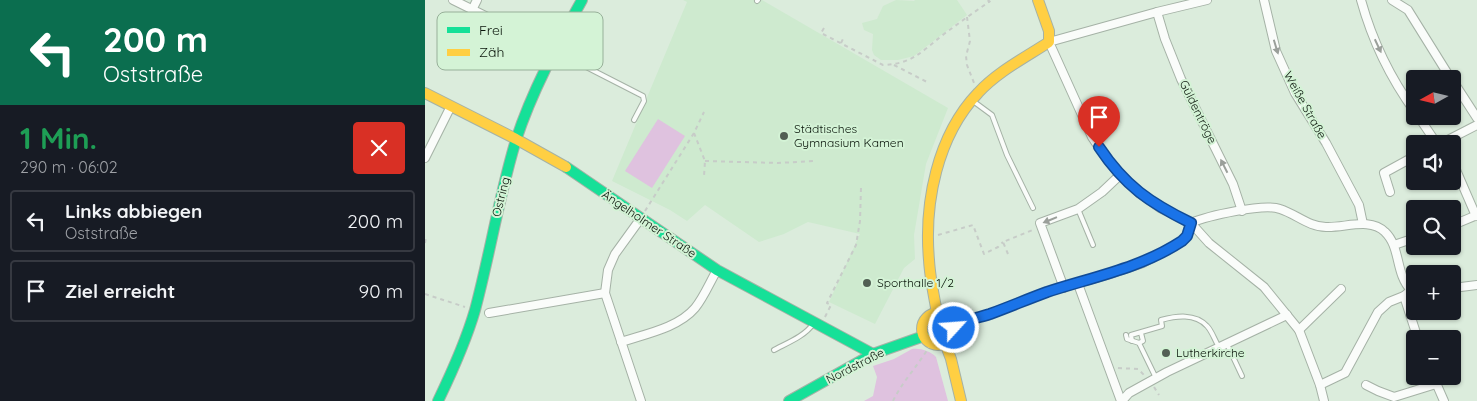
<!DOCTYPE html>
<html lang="de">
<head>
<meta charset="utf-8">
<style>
  body { margin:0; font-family:Quicksand,sans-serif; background:#20242c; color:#f1f3f6; height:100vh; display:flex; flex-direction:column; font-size:19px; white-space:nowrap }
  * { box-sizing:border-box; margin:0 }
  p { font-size:16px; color:#9ea1a6 }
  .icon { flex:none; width:28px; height:28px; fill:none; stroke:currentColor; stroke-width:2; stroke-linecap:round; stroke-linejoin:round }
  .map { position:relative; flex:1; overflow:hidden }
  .details { display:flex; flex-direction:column; background:#171b24; width:425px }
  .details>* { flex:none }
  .banner { background:#0b6e4f; color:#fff; overflow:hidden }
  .needle { width:32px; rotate:262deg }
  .tools { position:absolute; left:981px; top:70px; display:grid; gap:10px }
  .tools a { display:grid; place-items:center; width:55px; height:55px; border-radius:5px; background:#171b24; box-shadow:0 1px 4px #0004; font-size:25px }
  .pin { position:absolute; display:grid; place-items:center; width:42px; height:42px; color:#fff; margin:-51px -21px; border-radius:50% 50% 50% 0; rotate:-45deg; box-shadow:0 0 5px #0007 }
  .pin .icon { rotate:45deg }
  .me { position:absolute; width:55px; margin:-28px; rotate:64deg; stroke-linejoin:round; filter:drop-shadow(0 0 4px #0008) }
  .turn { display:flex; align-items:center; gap:18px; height:105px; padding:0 20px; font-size:22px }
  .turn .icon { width:65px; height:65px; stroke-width:2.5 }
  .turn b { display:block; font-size:35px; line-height:42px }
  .round { display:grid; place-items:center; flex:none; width:52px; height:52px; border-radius:5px; background:#20242c }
  .headline { display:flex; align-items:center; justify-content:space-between; height:85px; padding:0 20px }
  h1 { font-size:30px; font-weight:700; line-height:38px; color:#1e9e55 }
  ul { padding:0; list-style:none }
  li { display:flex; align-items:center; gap:15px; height:62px; margin:0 10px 8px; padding:0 10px; border:2px solid #363941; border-radius:5px }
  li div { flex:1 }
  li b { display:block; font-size:19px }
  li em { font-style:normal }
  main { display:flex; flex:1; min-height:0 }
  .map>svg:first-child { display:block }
</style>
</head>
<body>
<main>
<section class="details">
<div class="banner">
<div class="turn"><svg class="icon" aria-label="left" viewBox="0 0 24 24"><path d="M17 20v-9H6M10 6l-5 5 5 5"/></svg><div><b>200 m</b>Oststraße</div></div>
</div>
<div class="headline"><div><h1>1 Min.</h1><p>290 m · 06:02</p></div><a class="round" style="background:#d93025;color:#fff"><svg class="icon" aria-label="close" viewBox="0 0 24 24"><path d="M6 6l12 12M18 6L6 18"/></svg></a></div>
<ul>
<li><svg class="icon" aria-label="left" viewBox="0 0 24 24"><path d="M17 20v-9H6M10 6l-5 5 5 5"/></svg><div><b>Links abbiegen</b><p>Oststraße</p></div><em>200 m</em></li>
<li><svg class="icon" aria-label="arrive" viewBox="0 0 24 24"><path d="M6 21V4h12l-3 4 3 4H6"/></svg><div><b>Ziel erreicht</b></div><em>90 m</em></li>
</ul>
</section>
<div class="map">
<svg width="1052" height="401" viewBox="0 0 1052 401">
  <rect width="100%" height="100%" fill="#dbecdc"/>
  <g fill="#ceeacf">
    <path d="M258,0h79l186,108 -22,56 -12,71 1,24 -11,9 -29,56 -46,-22 31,-68 -52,-12 -24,12 -25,8 -54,-37 -18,16 -17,-11 -58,-29 75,-179z"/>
    <path d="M471,0l18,1 1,-1h42l10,15 -53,41 -16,4h-17l-7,-5 -2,-5 1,-16 -9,-4 -2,-7 15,-4 6,-13z"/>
  </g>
  <g fill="#dfc2df">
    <path d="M233,119l27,17 -33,52 -27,-17z"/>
    <path d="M487,349c9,-1 18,2 24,8l12,44h-84l9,-5 4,-19 -4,-11 21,-7z"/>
  </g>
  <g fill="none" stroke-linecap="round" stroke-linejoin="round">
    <defs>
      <g id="lane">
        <path d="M332,1l1,-1"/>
        <path d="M130,51l88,45 1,5 -10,19"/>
        <path d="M548,101l19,14 15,40 26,53"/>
        <path d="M653,209l15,36"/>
        <path d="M701,335l1,4 12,4 17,35"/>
        <path d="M707,341l-1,-6 31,-9 -1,-6c15,-4 34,-7 46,6 5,5 8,15 12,21"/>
        <path d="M714,343l4,-2 -2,-8"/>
        <path d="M802,344l15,32"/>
        <path d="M349,350c13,-7 31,-14 39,-26"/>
      </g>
      <g id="street">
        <path d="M28,0l79,39"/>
        <path d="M782,0l-50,12 -108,30 43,95 14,21 14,17 20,19 20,14 31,15 18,20 55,44 35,43 21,55 4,16"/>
        <path d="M839,0l12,51 19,42 31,50 33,62 4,19"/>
        <path d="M936,0c11,40 30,79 54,112"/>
        <path d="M967,0l16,10 43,69"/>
        <path d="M47,10l5,-10"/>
        <path d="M732,12l8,27 16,40 52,105 9,27"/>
        <path d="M1028,81l24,37"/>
        <path d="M993,116l19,28"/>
        <path d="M1015,144l37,-19"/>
        <path d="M0,158l26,-52"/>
        <path d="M1028,163l23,53"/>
        <path d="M965,192l-6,-19 31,-17"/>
        <path d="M216,218l-26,36 -7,16 -3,23 36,108"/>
        <path d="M766,223c16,-7 73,-20 89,-14 16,5 29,18 46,18 19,1 44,-10 59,5 16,15 10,42 26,58"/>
        <path d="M1028,225l24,-10"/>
        <path d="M969,245l21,-7"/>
        <path d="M653,284l43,117"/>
        <path d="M639,288l-24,-65 38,-14 24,-17 18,-17"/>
        <path d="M1028,288l24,-3"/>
        <path d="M979,296l14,43"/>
        <path d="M64,313l116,-20"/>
        <path d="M528,325l36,-11 58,-22 60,-17 36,-12 39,-22 5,-5 4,-13"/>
        <path d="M874,330l42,-41"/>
        <path d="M196,342c24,-8 57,-14 74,-34 9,-11 15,-26 22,-38"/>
        <path d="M1008,376l11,25"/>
        <path d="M895,385l25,-12 33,-61 11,-10 15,-6 7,-6"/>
        <path d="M941,385l12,6 16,6 42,-13"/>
        <path d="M697,401l7,-8 38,-21 120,-57"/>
      </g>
      <g id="fast">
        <path d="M141,167l151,103 156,84"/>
        <path d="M13,401c14,-29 28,-60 37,-91 15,-56 24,-114 41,-170 16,-49 41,-95 66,-140"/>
        <path d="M364,401l84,-47 51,-18"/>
      </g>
      <g id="slow">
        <path d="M0,93l91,46 50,28"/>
        <path d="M512,313c-3,-17 -7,-35 -8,-53 -5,-57 8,-124 49,-167 19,-21 48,-36 71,-51v-11l-11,-31"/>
        <circle cx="513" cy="329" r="16"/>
        <path d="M520,343l6,16 10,42"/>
      </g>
    </defs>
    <use href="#lane" stroke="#a5b2a6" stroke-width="6"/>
    <use href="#street" stroke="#a5b2a6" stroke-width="10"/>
    <use href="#fast" stroke="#a5b2a6" stroke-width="12"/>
    <use href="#slow" stroke="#a5b2a6" stroke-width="12"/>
    <g stroke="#c7ccc8" stroke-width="2" stroke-dasharray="4 4" stroke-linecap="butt">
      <path d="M563,0l1,2 3,-2"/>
      <path d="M542,17l3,24 -4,15 1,9 7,18"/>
      <path d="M399,28l-3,5 62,32c30,-1 39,-14 61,-31 15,-11 30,-22 45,-32"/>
      <path d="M416,43l3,-6"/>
      <path d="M469,65l33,17"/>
      <path d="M269,133l11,28 -1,15"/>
      <path d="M280,161l73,2 36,-2"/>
      <path d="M220,211l49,-78 10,-21"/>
      <path d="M513,235l35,-10 11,29 14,-7 5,-5"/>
      <path d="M0,243l1,-6"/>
      <path d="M583,254l-5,-12 32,-13"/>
      <path d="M0,294l40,13"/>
      <path d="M400,317l6,-12 -4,-2 29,-58 4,-24 1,-33"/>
      <path d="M693,368l20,1 7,7"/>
      <path d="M729,387l5,8"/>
      <path d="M468,401c10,-21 27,-37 38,-58"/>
    </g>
    <use href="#lane" stroke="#fafcfa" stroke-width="4"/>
    <use href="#street" stroke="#fafcfa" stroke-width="8"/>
    <use href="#fast" stroke="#16e098" stroke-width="10"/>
    <use href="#slow" stroke="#ffcf43" stroke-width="10"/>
  </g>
  <defs><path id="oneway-solid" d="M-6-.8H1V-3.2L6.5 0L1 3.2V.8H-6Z" transform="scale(1.25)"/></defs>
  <g fill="#9a9f9a">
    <use href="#oneway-solid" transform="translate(953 46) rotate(65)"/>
    <use href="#oneway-solid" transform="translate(851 47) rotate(73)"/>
    <use href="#oneway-solid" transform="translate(799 166) rotate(-117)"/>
    <use href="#oneway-solid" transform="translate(625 220) rotate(158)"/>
  </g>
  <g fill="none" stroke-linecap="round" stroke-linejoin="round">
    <defs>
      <path id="route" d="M529,328l-1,-3c12,-5 25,-7 37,-11 19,-7 38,-15 57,-22 46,-15 94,-24 135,-51l5,-5 4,-13c-41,-20 -66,-37 -92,-76"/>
    </defs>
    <use href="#route" stroke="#114b97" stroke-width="12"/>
    <use href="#route" stroke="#1a73e8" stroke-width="9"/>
  </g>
  <g fill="#526054" stroke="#d4f3d6" stroke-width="2">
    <circle cx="359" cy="136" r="5"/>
    <circle cx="442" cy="283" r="5"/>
    <circle cx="741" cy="353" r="5"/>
  </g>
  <g text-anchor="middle" stroke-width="4" stroke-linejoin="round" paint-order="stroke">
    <g font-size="12" fill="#09140a" stroke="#d4f3d6">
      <text transform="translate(880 105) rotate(61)" y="4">Weiße Straße</text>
      <text transform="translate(773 112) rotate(64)" y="4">Güldentröge</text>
      <text transform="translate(76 197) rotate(-76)" y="4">Ostring</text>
      <text transform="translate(224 224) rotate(34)" y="4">Ängelholmer Straße</text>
      <text transform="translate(430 366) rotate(-27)" y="4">Nordstraße</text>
    </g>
    <g font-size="12" fill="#09140a" stroke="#d4f3d6" text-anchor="start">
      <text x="369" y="133">Städtisches<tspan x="369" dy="14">Gymnasium Kamen</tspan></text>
      <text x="452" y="287">Sporthalle 1/2</text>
      <text x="751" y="357">Lutherkirche</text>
    </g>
  </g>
  <rect x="12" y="12" width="166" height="58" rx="8" fill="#d4f3d6" stroke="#97b099" stroke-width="1"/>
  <rect x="22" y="27" width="23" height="6" fill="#16e098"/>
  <rect x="22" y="49" width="23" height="7" fill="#ffcf43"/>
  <g font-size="14" fill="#09140a">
    <text x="54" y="35">Frei</text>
    <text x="54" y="57">Zäh</text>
  </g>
</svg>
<div class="tools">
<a><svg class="needle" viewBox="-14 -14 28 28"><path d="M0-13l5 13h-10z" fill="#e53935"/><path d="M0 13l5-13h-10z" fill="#9ea1a6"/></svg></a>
<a><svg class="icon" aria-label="sound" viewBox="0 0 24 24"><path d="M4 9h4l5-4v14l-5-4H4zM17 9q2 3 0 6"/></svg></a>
<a><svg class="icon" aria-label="search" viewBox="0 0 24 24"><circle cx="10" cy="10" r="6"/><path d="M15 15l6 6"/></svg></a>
<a>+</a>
<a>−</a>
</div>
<div class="pin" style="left:674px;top:147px;background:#d93025"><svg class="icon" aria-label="arrive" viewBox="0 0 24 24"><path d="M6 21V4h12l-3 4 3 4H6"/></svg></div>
<svg class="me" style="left:529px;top:328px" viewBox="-20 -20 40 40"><circle r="17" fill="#1a73e8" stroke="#fff" stroke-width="3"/><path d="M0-11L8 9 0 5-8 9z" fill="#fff"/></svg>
</div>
</main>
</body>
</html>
